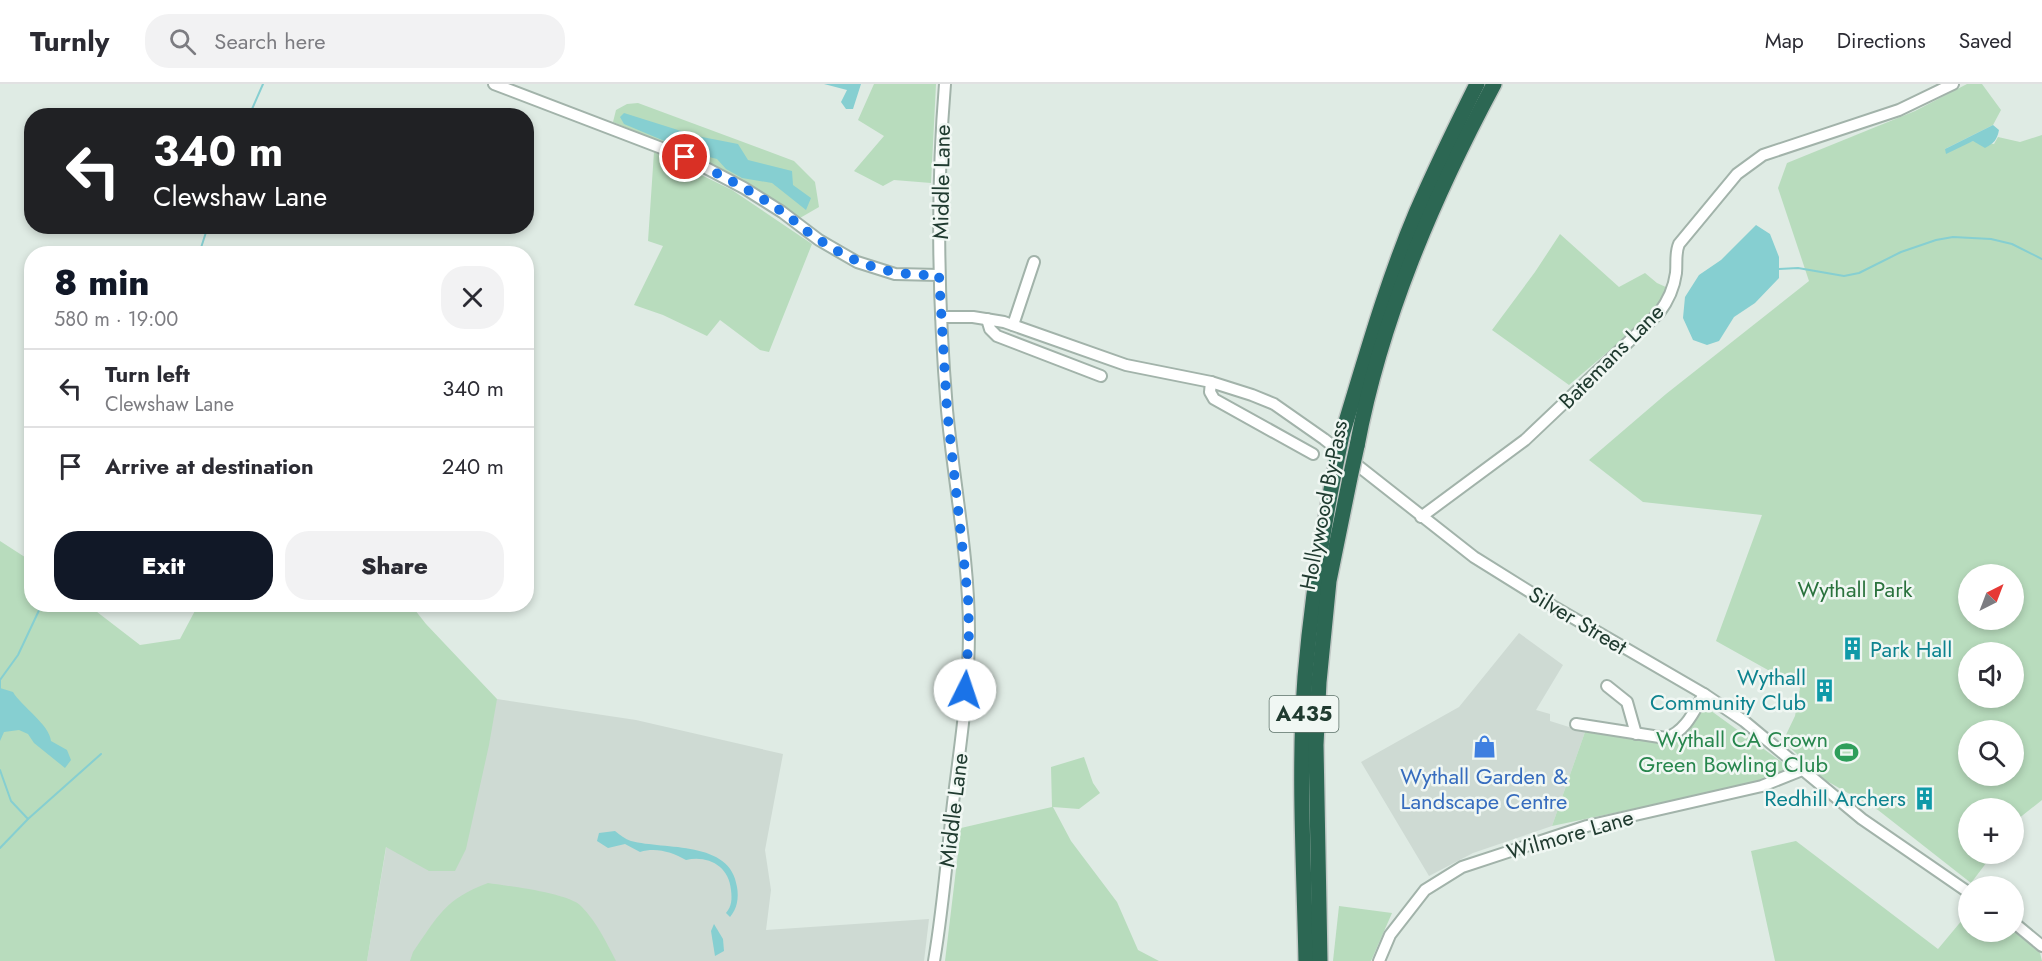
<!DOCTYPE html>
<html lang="en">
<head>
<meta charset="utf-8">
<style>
  body { margin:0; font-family:Jost,sans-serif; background:#f2f2f3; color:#2b2b33; height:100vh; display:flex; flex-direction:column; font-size:22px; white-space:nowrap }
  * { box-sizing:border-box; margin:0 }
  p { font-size:20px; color:#7c7c81 }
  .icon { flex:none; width:33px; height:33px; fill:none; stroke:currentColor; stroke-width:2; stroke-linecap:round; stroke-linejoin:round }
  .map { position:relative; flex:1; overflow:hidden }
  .side { position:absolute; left:24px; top:162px; width:510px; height:366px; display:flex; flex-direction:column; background:#fff; border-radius:24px; box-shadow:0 3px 9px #0003 }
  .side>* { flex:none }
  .guide { position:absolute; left:24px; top:24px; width:510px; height:126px; border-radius:24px; box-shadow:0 3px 9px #0003; background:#202124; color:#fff; overflow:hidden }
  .needle { width:39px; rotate:42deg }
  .fabs { position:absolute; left:1958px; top:480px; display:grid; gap:12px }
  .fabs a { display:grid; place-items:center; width:66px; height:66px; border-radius:50%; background:#fff; box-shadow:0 3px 9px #0003; font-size:30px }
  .pin { position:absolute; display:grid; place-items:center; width:51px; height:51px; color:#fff; margin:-26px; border:3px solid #fff; border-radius:50%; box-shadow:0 2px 6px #0007 }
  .me { position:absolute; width:66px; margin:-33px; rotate:4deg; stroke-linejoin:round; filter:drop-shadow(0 0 4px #0008) }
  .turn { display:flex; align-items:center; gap:21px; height:126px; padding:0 30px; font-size:27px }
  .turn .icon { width:78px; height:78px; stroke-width:2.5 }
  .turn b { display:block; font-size:42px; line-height:51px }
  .round { display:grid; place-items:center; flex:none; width:63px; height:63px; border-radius:24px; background:#f2f2f3 }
  .headline { display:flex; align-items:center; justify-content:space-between; height:102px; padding:0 30px }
  h1 { font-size:36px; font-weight:800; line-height:45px; color:#111827 }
  .button { display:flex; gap:12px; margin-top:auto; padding:12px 30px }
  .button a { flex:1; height:69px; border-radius:24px; background:#111827; color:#fff; font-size:24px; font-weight:800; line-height:69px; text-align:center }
  .button a+a { background:#f2f2f3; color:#2b2b33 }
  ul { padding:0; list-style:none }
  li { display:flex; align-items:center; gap:18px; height:78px; padding:0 30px; border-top:2px solid #e1e1e2 }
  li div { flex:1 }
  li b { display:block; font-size:22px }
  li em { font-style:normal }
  header { display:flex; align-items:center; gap:36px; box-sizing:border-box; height:84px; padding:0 30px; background:#fff; border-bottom:2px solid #e1e1e2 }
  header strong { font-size:28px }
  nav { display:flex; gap:33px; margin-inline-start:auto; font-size:21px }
  .search { width:420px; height:54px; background:#f2f2f3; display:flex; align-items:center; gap:15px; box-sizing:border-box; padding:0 21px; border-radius:24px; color:#7c7c81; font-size:22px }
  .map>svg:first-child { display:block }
</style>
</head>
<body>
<header>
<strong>Turnly</strong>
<div class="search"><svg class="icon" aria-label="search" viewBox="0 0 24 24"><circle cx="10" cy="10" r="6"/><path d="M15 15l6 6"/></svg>Search here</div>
<nav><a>Map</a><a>Directions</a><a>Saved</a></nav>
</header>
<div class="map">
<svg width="2042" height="877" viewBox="0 0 2042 877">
  <rect width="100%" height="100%" fill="#dfebe4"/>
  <g fill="#cedad3">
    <path d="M1519,549l44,32 -27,45 14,4v7l35,11 -33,94 -79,27 -44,23 -68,-114 98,-55z"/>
    <path d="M413,605l84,10 139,21 147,34 -18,96 6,40 -5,40 163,-11 -5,42h-557z"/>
  </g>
  <g fill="#b8dcbd" fill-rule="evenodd">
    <path d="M874,0h62l-5,99 -37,-3 -11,6 -29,-15 30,-35 -26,-16z"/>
    <path d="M1967,0h15l19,26 -8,15 -48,24 28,-8 21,3 4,-7 22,5 22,-7v665l-24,19 -5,7v-18h-45v46h25l-22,29 -93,-73 -53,-30 -42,-39 12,-25 5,-28 -84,-47 46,-126 -119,-13 -54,-42 77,-66 143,-113 -31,-93 9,-25 128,-52zM1968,490h45v46h-45zM1968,568h45v46h-45zM1968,646h45v46h-45z"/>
    <path d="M638,19l156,58 21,21 4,25 -19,11 -73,-44 -46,-24 -68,-28 3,-12 11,-6z"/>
    <path d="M654,68l78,38 80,54 -43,108 -9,-2 -40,-30 -13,16 -44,-21 -29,-10 29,-59 -15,-5z"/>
    <path d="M1560,150l59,53 26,-14 12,10 11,5 -9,20 -90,77 -77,-55 43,-58z"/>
    <path d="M0,457l31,20 1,43 56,1 52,40 40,-6 18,-34h213l15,19 71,75 -8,46 -23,104 -11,22h-26l-43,-24 -19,114h-367z"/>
    <path d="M1703,621l83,60v7l-34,12 -200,42 33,-94 85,12 9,-4z"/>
    <path d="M1084,673l9,26 7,10 -21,16 -26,-2 18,34 46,61 21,48 21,11h-214l16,-133 91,-21 -1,-40z"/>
    <path d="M1796,757l142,108 30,-36v19l45,-1 27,22 2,8h-267l-24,-110z"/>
    <path d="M488,799c20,3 80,10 93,23 16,16 25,36 35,55h-206l3,-9c25,-36 32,-53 75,-69z"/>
    <path d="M1339,822l53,7 -21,48h-38z"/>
  </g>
  <g fill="#86cfd1">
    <path d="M824,0h37l-8,25h-7l-5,-7 6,-12z"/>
    <path d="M624,29l73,23 41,8 10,16 44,11 1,14 18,13 -5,12 -34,-27 -30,-5 -16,-9 -9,-10 -24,-6 -69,-29 -4,-7z"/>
    <path d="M1993,41l6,5c-2,10 -5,13 -14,18l-12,-7 -27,13 -1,-5z"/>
    <path d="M1756,141l14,9 9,23v21l-24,25 -21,14 -15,24 -12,4 -14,-5 -10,-22 2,-21 14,-22 22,-15z"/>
    <path d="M0,604l13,4c8,14 37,33 38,49l16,9 4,10 -6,8 -31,-25 -6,-9 -9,-4 -15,2 -4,9z"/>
    <path d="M615,747c5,4 10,8 16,10 34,9 100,-1 106,46 2,11 0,22 -7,30l-4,-4c6,-7 6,-14 5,-23 -2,-24 -23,-35 -45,-30 -14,-8 -30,-13 -46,-8l-15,-8 -17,4 -11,-7 2,-8z"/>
    <path d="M714,840l9,15 1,12 -9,5 -4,-25z"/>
  </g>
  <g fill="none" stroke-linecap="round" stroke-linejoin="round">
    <g stroke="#86cfd1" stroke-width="2">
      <path d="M249,32l14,-32"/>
      <path d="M199,170l9,-28"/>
      <path d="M1779,185l19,-1 46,8 15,-3 42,-21 35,-12 17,-3 38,2 21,5 30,15"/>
      <path d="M0,607v-11l18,-25 24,-51"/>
      <path d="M0,686l11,31 17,18 -28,29"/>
      <path d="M28,735l73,-65"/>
    </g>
    <defs>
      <g id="minor">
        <path d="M494,0l191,73 59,31 38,24 37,28 38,22 38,12 44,1"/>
        <path d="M941,233h32l31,5 122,43 85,17 41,13 22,9 50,35 150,118 77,48 153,89 40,27 118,98 106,73"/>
        <path d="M987,235l3,10 7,7 104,40"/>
        <path d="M1013,241l21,-63"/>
        <path d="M1211,298l-1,10 4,7 99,55"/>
        <path d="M1421,433l104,-77 134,-127c9,-12 15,-25 17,-40 1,-11 -1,-20 3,-29l58,-70 26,-19 136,-45 54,-26"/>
        <path d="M1607,602l20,16 9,32"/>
        <path d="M1576,640l90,14c20,-7 28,-27 38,-44"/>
        <path d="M2013,838l29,24"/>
        <path d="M934,877c9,-52 13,-105 19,-158 7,-56 16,-114 16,-171 0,-74 -15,-148 -22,-222 -9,-108 -11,-218 -2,-326"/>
        <path d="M1379,877l11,-26 35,-45 37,-23 125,-41 175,-40 40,-16"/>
      </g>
      <g id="highway">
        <path d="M1342,351c23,-75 44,-151 74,-222 19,-44 40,-87 61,-129"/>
        <path d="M1357,362c24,-127 76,-248 137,-362"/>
        <path d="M1306,877c-2,-94 -8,-190 -1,-284 6,-72 16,-138 30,-208"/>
        <path d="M1320,877l-4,-216 3,-63 10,-101 21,-103"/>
      </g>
    </defs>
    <use href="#minor" stroke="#a2b3aa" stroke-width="14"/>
    <use href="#highway" stroke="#c1c8c5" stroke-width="18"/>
    <use href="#minor" stroke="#fff" stroke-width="10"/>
    <use href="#highway" stroke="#2c6753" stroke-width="15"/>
    <defs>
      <g id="highway-bridge">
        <path d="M1335,385l7,-34"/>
        <path d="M1350,394l7,-32"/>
      </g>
    </defs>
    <use href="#highway-bridge" stroke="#c1c8c5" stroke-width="18" stroke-linecap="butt"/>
    <use href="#highway-bridge" stroke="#2c6753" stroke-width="15"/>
  </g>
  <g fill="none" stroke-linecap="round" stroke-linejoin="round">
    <path stroke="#1a73e8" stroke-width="10" stroke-dasharray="0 18" d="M685,73c33,17 66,33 96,54 13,9 24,20 37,28 40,27 73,37 121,36l8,135 21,188 1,35 -4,57"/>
  </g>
  <defs>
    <symbol id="building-bare" viewBox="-9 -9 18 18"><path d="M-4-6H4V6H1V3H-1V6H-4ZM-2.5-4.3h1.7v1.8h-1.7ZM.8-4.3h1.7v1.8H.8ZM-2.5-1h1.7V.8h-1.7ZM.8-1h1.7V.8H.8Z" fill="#0f9aa8" stroke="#f0f7f3" stroke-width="2.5" paint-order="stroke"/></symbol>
    <symbol id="shop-bare" viewBox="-9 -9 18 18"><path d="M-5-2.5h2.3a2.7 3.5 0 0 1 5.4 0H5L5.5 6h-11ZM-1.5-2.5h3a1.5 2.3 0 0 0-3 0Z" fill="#3f7fe0" stroke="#f0f7f3" stroke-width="2.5" paint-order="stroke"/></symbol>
    <symbol id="stadium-bare" viewBox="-9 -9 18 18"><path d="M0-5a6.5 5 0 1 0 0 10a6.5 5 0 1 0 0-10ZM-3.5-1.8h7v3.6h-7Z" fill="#2e9e5b" stroke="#f0f7f3" stroke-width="2.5" paint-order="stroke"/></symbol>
  </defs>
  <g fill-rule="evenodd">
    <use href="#building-bare" x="1836" y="548" width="33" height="33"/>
    <use href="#building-bare" x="1808" y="590" width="33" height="33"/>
    <use href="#shop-bare" x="1468" y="646" width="33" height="33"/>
    <use href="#stadium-bare" x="1830" y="652" width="33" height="33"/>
    <use href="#building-bare" x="1908" y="698" width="33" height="33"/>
  </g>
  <g text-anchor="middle" stroke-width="5" stroke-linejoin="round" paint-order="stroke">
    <rect fill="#f0f7f3" stroke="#5e736a" stroke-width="1.5" x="1269.5" y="612" width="69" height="36" rx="4.5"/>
    <g font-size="21" font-weight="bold" fill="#203b30">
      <text x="1304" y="637">A435</text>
    </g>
    <g font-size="22" fill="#203b30" stroke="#f0f7f3">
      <text transform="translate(941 98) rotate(-89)" y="8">Middle Lane</text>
      <text transform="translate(1611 272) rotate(-45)" y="8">Batemans Lane</text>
      <text transform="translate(1323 421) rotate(-79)" y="8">Hollywood By-Pass</text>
      <text transform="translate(1578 536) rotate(31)" y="8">Silver Street</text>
      <text transform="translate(953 726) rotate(-83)" y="8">Middle Lane</text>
      <text transform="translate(1570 750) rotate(-16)" y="8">Wilmore Lane</text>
    </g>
    <g font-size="22" fill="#2a723d" stroke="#f0f7f3">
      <text x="1855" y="513">Wythall Park</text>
    </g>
    <g font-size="22" fill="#0d838f" stroke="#f0f7f3" text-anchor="end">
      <text x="1870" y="573" text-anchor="start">Park Hall</text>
      <text x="1806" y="601">Wythall<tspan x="1806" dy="25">Community Club</tspan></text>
      <text x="1906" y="722">Redhill Archers</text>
    </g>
    <g font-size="22" fill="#27864d" stroke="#f0f7f3" text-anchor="end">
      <text x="1828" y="663">Wythall CA Crown<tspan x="1828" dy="25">Green Bowling Club</tspan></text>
    </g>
    <g font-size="22" fill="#366cbe" stroke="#f0f7f3">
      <text x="1484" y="700">Wythall Garden &amp;<tspan x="1484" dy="25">Landscape Centre</tspan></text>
    </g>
  </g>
</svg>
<div class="fabs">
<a><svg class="needle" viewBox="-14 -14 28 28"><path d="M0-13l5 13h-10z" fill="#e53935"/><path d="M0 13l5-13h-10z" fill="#7c7c81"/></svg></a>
<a><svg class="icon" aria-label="sound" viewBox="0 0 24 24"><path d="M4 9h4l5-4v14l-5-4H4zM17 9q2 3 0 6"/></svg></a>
<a><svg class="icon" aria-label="search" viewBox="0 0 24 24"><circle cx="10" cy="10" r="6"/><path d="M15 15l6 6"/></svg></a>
<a>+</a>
<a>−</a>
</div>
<div class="pin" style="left:685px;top:73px;background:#d93025"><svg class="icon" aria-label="arrive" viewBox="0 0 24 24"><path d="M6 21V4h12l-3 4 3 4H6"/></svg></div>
<svg class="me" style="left:965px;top:606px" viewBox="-20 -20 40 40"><circle r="19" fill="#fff"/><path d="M0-13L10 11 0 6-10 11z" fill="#1a73e8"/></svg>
<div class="guide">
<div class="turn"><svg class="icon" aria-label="left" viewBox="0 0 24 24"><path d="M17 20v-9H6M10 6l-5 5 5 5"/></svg><div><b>340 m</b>Clewshaw Lane</div></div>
</div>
<section class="side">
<div class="headline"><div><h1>8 min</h1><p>580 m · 19:00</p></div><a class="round"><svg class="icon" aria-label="close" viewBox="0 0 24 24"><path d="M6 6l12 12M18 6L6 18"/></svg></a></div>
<ul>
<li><svg class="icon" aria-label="left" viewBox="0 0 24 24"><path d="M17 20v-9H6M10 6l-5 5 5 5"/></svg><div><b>Turn left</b><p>Clewshaw Lane</p></div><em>340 m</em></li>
<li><svg class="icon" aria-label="arrive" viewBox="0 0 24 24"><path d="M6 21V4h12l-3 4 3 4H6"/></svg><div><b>Arrive at destination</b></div><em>240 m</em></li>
</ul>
<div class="button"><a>Exit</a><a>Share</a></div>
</section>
</div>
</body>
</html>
